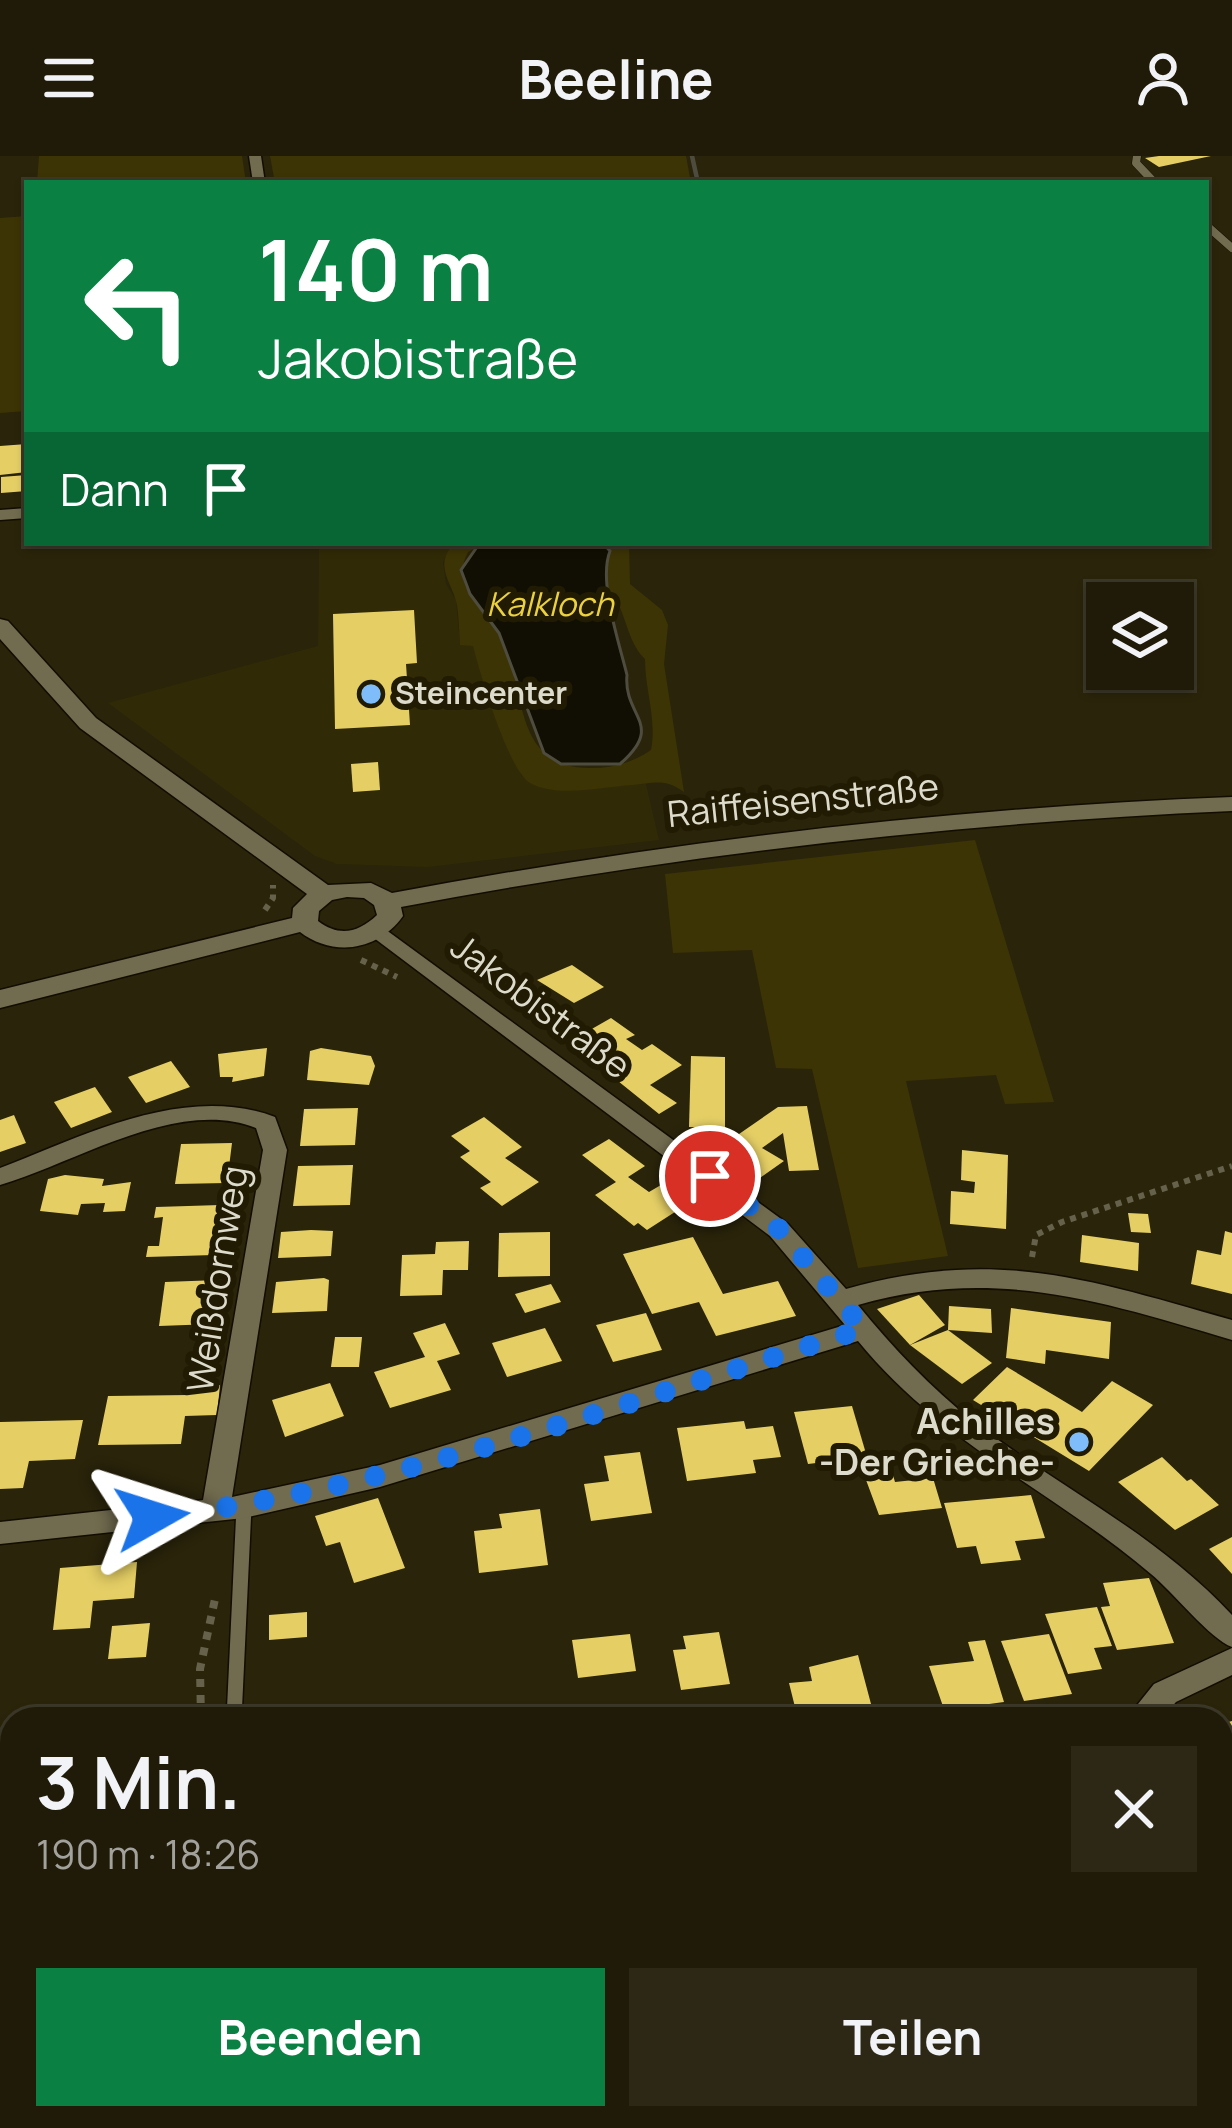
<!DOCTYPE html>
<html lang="de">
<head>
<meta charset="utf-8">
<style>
  body { margin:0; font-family:Manrope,sans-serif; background:#2d2816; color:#f1f3f6; height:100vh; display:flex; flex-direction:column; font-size:45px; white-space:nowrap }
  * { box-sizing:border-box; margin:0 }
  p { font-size:39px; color:#a2a19c }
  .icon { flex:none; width:66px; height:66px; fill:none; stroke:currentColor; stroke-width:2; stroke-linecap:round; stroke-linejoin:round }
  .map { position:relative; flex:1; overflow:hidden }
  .drawer { position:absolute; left:0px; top:1551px; width:1233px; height:423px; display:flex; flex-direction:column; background:#201b08; border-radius:36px 36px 0 0; box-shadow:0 3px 9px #0004,0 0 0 3px #3d3929 }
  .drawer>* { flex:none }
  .guide { position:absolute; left:24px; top:24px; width:1185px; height:366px; border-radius:0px; box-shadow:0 3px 9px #0004,0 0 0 3px #3d3929; background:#0b8043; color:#fff; overflow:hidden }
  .fabs { position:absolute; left:1086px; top:426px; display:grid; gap:24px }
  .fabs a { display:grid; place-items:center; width:108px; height:108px; border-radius:0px; background:#201b08; box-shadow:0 3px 9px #0004,0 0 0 3px #3d3929; font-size:60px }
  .pin { position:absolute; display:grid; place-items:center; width:102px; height:102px; color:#fff; margin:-51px; border:6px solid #fff; border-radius:50%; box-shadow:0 3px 12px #0007 }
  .me { position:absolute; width:132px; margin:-66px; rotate:84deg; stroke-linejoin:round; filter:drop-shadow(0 0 9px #0008) }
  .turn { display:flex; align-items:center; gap:42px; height:252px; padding:0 36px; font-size:54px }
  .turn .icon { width:156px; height:156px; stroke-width:2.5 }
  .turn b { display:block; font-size:84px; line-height:102px }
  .then { display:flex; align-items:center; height:114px; padding:0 36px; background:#0003; gap:24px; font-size:45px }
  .round { display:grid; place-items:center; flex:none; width:126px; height:126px; border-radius:0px; background:#2d2816 }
  .head { display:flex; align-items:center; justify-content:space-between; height:204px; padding:0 36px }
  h1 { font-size:72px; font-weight:700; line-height:90px }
  .cta { display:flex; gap:24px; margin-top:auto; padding:24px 36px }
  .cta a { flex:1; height:138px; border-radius:0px; background:#0b8043; color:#fff; font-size:48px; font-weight:700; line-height:138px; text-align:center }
  .cta a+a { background:#2d2816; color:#f1f3f6 }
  header { display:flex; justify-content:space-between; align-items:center; height:156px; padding:0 36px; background:#201b08; font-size:54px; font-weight:700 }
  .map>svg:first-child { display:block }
</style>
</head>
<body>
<header><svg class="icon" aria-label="menu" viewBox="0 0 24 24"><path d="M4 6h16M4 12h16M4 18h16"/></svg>Beeline<svg class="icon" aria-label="person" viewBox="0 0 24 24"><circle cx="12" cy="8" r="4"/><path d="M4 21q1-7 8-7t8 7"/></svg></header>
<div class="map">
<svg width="1232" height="1972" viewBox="0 0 1232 1972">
  <rect width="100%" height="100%" fill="#2a240a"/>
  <path fill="#312a07" d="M319,387h135l-11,19 3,22 10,16 4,44 13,2 49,130 33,12 91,-4 13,56 -231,27 -91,-3 -22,-8 -207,-153 210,-57z"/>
  <g fill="#3c3405">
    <path d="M39,0h203l4,27h-209z"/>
    <path d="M270,0h416l5,27h-416z"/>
    <path d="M27,60v195l-27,2v-195z"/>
    <path d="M454,387h30l-16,9c-19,36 16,53 31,81 29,54 11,133 89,135 22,1 44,-5 63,-18 6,-30 -6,-60 -6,-91 -23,-22 -16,-58 -49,-83l3,-33h30l1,41 32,26 6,15 -4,39 20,128c-19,-14 -29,-9 -52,-7 -29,2 -76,13 -102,-2 -22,-13 -50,-110 -57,-137l-13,-1c-1,-13 -1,-27 -3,-40 -5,-24 -24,-38 -3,-62z"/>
    <path d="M975,684l79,262 -49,2 -9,-29 -90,6 42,175 -90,12 -46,-199 -36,-1 -24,-118 -79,3 -8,-79z"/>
  </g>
  <path fill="#110e03" stroke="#4e4c3f" stroke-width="3" d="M494,387h109l7,8c-12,30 9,91 17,124 -4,42 39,49 -7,89h-59l-17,-11 -45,-120 -29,-39 -9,-24 16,-23z"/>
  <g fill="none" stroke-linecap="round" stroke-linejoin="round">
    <path stroke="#4e4c3f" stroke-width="4.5" d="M692,0l6,27"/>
  </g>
  <g fill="#e5cf65">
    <path d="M1211,0l-52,11 -14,-9 14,-2z"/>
    <path d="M27,288v28l-27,3v-29z"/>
    <path d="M27,319v16l-26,2v-16z"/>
    <path d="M414,454l3,53 -11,1 4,61 -75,4 -2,-115z"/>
    <path d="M378,606l2,28 -27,2 -2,-28z"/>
    <path d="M572,809l32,22 -30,16 -37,-23z"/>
    <path d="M611,862l24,17 -9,4 16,11 10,-6 30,21 -32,20 27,18 -18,11 -51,-41 14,-8 -18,-13 -11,7 -24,-17z"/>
    <path d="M267,892l-3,28 -32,6 1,-5h-13l-2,-23z"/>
    <path d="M321,892l50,8 4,10 -6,19 -62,-5 3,-29z"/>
    <path d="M691,900l34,1v71l-36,-1z"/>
    <path d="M171,905l19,26 -44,16 -18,-26z"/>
    <path d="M95,931l17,25 -41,16 -17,-26z"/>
    <path d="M807,950l12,64 -30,1 -6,-38 -21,15 22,13 -27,19 -44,-28 65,-45z"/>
    <path d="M358,952l-3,37 -55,1 4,-37z"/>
    <path d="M14,959l12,28 -26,9v-32z"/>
    <path d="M484,961l38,30 -17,11 34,24 -37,24 -22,-18 11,-6 -31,-25 10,-6 -19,-15z"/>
    <path d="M609,983l36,27 -17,11 21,15 17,-10 26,19 -45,29 -9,-7 -4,3 -39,-31 21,-13 -34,-27z"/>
    <path d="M232,987l-5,40 -52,1 6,-40z"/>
    <path d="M962,994l46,5 -2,74 -56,-5 1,-33 23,2 1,-11 -14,-2z"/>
    <path d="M353,1009l-3,40 -57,1 5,-40z"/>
    <path d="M65,1019l39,4 -2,7 29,-4 -6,29 -22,1 2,-9 -24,1 -3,11 -38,-4 8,-32z"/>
    <path d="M220,1049l-6,50 -68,2 2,-11h11l4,-29 -9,1 2,-11z"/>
    <path d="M1128,1057l20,1 3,19 -20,-1z"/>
    <path d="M311,1074l22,1 -2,25 -53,2 3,-26z"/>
    <path d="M1225,1075l7,2v61l-41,-10 6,-34 24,5z"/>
    <path d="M550,1076v44l-52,1 1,-44z"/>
    <path d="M1082,1079l57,8 -1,28 -58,-9z"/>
    <path d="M693,1081l30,57 55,-13 18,35 -80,20 -17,-34 -47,12 -29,-60z"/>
    <path d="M469,1085l-1,29h-25l-1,25 -42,1 2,-41 33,-1 1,-12z"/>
    <path d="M324,1122l5,2 -2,31 -55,2 4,-31z"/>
    <path d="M218,1124l-5,44 -54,2 6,-44z"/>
    <path d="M551,1128l10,18 -36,11 -10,-19z"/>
    <path d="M919,1139l26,30 -35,20 -33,-36z"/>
    <path d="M949,1150l42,3 1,24 -44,-3z"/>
    <path d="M1011,1152l100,14 -2,37 -63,-9 -1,14 -39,-6z"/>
    <path d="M646,1157l16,37 -49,12 -17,-37z"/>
    <path d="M445,1167l15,31 -23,7 14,29 -61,18 -16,-36 51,-15 -12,-24z"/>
    <path d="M545,1172l17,33 -55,16 -15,-34z"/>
    <path d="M948,1174l44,33 -30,21 -52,-39z"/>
    <path d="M335,1181h27l-3,30h-28z"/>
    <path d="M1007,1211l75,45 30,-31 41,24 -64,66 -116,-71z"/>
    <path d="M330,1227l14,33 -59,21 -13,-37z"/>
    <path d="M190,1229h30l-3,30 -32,1 -4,28 -83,1 10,-49 81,-1z"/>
    <path d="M852,1250l15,51 -59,7 -14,-52z"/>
    <path d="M83,1264l-8,39 -46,2 -6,27 -23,1v-67z"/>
    <path d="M744,1265l2,8 27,-3 8,31 -28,3 3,13 -69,8 -10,-53z"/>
    <path d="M640,1296l12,61 -61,8 -7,-37 25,-3 -5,-25z"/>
    <path d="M1162,1301l25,24 4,-2 28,26 -44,25 -57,-48z"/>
    <path d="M888,1302l7,24 38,-4 9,30 -63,7 -20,-54z"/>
    <path d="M1031,1339l14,43 -30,3 6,19 -40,4 -5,-18 -19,2 -13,-45z"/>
    <path d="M378,1342l27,70 -51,15 -14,-41 -14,4 -11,-30z"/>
    <path d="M540,1353l8,56 -69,8 -5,-42 28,-3 -3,-14z"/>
    <path d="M1232,1381v37l-23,-25z"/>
    <path d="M137,1406l-3,36 -41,3 -3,27 -37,2 7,-62z"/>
    <path d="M1149,1422l25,65 -57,7 -16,-43 9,-1 -7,-23z"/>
    <path d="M1097,1451l15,39 -18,2 8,21 -34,5 -23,-60z"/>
    <path d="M307,1456v25l-38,3v-25z"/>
    <path d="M150,1467l-4,34 -38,2 4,-33z"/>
    <path d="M719,1476l11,52 -49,6 -8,-40 13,-1 -3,-13z"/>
    <path d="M630,1478l6,37 -58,7 -6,-38z"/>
    <path d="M1049,1478l23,60 -48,7 -23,-60z"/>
    <path d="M985,1484l19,62 -37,5 2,5 -23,3 -17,-49 45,-5 -6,-19z"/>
    <path d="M858,1499l17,64h-77l-9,-36 23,-2 -3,-14z"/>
    <path d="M1232,1565v51l-11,-20v-28z"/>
    <path d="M10,1686l2,51 -11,1 2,-40h4z"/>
    <rect x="0" y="1777" width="12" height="144"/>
    <path d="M0,1956h12v6h24l-2,10h-34z"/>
    <path d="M451,1962h220l1,10h-234l-1,-8z"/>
  </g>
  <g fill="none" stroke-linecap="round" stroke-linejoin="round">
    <defs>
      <g id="service-far1">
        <path d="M1137,0l-1,7 19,20"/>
        <path d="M1206,69l26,23"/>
      </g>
      <g id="service">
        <path d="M234,1563l10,-212"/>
        <path d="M200,1972l1,-10"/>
      </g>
      <g id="minor">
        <path d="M249,0h12l4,27h-12z"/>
        <path d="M27,352v10l-27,2v-10z"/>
        <path d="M378,768l410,300 58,65c150,-42 242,-10 386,31v20c-130,-39 -239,-74 -374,-35 35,43 72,82 116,117 86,66 183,112 258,193v32c-21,-7 -60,-56 -81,-73 -98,-83 -210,-131 -293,-233l-478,146 -136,31 -244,26v-22l203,-22 60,-350 -7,-22c-79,-31 -180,35 -256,57v-17c85,-33 185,-85 275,-51l12,33 -55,347 148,-32 465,-140 -75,-89 -400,-301 -3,-5z"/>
        <path d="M1232,1492v27l-56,27 -15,17h-35l28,-35z"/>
        <path d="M1221,1820l11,4v55l-11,-5z"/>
      </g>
      <path id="tertiary" d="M0,463l8,2 88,97 232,167 43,-2 21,10c278,-52 557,-85 840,-96v14c-280,12 -555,44 -831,96l2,9c-24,34 -69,42 -103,16l-300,76v-18l292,-72 1,-10 14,-14 -227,-166 -80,-89zM347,741l17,1 10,7 3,10c-19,18 -38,22 -59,6l1,-10 13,-11z"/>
    </defs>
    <use href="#service-far1" stroke="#120d00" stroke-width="9"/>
    <use href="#service" stroke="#120d00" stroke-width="18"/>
    <use href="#minor" stroke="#120d00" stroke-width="3"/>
    <use href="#tertiary" stroke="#120d00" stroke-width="3"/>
    <g stroke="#65614a" stroke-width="6" stroke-dasharray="6 6" stroke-linecap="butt">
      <path d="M265,754l8,-12v-13"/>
      <path d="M361,804l36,17"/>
      <path d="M1032,1101l4,-22 26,-13 170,-56"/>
    </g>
    <g stroke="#65614a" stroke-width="8" stroke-dasharray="8 8" stroke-linecap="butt">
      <path d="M201,1563l-1,-50 15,-70"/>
      <path d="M136,1962v10"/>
    </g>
    <use href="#service-far1" stroke="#716b4f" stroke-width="8"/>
    <use href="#service" stroke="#716b4f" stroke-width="15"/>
    <use href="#minor" fill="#716b4f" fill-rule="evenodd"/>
    <use href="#tertiary" fill="#716b4f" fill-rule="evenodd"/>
  </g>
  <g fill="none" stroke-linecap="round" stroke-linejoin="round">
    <path stroke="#1a73e8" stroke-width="21" stroke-dasharray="0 37.8" d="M152,1361c239,-26 481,-118 712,-188l-85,-100 -69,-53"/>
  </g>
  <g fill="#7ebdf9" stroke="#201b02" stroke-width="4.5">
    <circle cx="371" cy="538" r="12"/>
    <circle cx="1079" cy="1286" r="12"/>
  </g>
  <g text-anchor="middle" stroke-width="12" stroke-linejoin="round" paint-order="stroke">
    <g font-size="30" font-weight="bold" fill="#dddbcb" stroke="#201b02" text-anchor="start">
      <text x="395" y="548">Steincenter</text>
    </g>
    <g font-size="33" font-style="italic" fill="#ecd13e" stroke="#201b02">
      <text x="550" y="460">Kalkloch</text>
    </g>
    <g font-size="36" fill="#dddbcb" stroke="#201b02">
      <text transform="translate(803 644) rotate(-6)" y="13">Raiffeisenstraße</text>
      <text transform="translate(541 850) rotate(37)" y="13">Jakobistraße</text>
      <text transform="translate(217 1123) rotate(-81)" y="13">Weißdornweg</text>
    </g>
    <g font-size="36" font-weight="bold" fill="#dddbcb" stroke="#201b02" text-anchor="end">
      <text x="1055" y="1278">Achilles<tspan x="1055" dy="41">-Der Grieche-</tspan></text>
    </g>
  </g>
</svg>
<div class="fabs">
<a><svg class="icon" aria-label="layers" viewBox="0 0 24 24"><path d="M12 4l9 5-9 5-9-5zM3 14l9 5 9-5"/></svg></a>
</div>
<div class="pin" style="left:710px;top:1020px;background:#d93025"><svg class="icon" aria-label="arrive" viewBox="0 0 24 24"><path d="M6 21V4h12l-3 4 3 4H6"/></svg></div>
<svg class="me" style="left:152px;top:1361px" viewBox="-20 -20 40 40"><path d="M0-17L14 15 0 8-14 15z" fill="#1a73e8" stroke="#fff" stroke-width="4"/></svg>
<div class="guide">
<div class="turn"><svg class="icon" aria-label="left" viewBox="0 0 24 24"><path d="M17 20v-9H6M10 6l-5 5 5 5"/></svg><div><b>140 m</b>Jakobistraße</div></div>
<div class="then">Dann<svg class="icon" aria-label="arrive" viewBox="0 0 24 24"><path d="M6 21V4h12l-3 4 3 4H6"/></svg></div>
</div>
<section class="drawer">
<div class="head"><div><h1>3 Min.</h1><p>190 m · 18:26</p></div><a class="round"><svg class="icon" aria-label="close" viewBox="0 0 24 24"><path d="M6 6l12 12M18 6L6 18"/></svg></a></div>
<div class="cta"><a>Beenden</a><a>Teilen</a></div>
</section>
</div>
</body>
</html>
